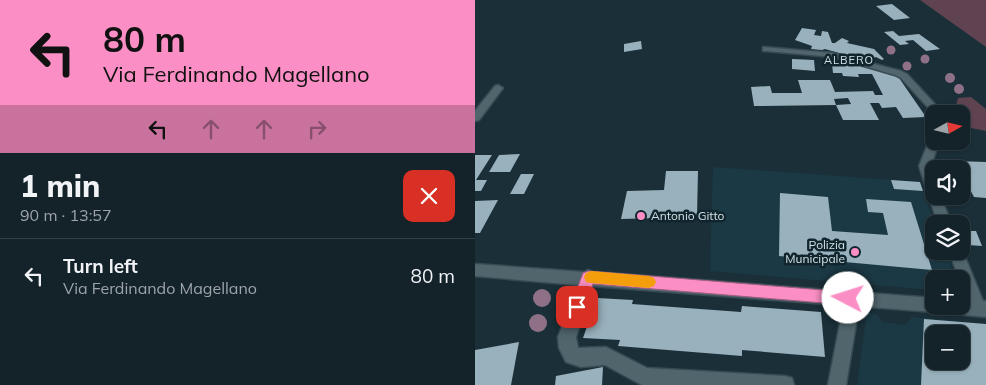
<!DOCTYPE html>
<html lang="en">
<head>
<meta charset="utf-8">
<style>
  body { margin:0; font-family:Mulish,sans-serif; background:#1d2b32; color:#f1f3f6; height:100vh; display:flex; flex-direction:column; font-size:19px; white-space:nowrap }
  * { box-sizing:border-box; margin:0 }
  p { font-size:16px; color:#9da4a8 }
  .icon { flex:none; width:28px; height:28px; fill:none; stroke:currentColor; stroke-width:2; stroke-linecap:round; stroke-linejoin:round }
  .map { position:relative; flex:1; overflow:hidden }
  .panel { display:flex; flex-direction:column; background:#14232a; width:475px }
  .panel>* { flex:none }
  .guide { background:#fb8fc5; color:#111; overflow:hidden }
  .needle { width:32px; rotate:82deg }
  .tools { position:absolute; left:450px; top:105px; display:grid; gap:10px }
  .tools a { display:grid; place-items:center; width:45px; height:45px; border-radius:10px; background:#14232a; box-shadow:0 1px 4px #0004,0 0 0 1px #334047; font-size:25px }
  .pin { position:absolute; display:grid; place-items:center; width:42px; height:42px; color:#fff; margin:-21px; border-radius:10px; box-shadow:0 2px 8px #0006 }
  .me { position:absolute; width:55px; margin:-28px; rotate:275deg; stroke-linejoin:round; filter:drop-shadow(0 0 4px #0008) }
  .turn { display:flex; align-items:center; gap:18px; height:105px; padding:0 20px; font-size:22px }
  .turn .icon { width:65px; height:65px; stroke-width:2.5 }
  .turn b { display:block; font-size:35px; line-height:42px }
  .lanes { display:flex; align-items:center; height:48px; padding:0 20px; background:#0003; justify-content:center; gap:25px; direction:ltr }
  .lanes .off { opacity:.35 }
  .round { display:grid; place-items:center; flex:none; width:52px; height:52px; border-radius:10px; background:#1d2b32 }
  .headline { display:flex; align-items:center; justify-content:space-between; height:85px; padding:0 20px }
  h1 { font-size:30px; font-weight:800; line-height:38px }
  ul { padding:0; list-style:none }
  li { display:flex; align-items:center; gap:15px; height:75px; padding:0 20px; border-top:1px solid #334047 }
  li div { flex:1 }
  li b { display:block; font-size:19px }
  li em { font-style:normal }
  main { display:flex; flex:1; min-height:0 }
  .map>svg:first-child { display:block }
</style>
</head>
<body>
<main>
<section class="panel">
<div class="guide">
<div class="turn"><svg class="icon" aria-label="left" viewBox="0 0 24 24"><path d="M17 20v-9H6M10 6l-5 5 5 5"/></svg><div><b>80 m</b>Via Ferdinando Magellano</div></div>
<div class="lanes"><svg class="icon" aria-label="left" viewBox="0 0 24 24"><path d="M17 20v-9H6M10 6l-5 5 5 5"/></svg><svg class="icon off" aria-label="ahead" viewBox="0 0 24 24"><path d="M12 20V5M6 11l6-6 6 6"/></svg><svg class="icon off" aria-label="ahead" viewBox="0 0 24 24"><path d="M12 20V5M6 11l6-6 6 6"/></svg><svg class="icon off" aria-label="right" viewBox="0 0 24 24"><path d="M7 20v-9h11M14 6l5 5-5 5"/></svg></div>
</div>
<div class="headline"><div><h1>1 min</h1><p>90 m · 13:57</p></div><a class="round" style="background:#d93025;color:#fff"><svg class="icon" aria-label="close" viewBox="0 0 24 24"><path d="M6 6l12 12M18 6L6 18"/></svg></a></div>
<ul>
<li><svg class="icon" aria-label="left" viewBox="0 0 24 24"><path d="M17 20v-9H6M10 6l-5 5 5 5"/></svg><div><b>Turn left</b><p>Via Ferdinando Magellano</p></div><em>80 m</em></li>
</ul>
</section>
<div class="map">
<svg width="511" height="385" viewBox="0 0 511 385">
  <rect width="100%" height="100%" fill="#1a2f38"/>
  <g fill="#1b3945" fill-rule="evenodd">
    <path d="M238,167l207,15 15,42h-1v27h12l10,28h-22v11l-224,-19z"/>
    <path d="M392,312l8,1 8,9 22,3 7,-8 74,7v61h-129zM459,334h27v27h-27z"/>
  </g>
  <g fill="#604351">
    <path d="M445,0h66v47z"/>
    <path d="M496,97l15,12v22l-25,-5v-12h-7l4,-16z"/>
  </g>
  <g fill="#98b1bc" fill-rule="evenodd">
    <path d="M417,4l18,14 -16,2 -18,-14z"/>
    <path d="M327,28l14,2 -2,5 7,1 1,-5 6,1 4,11h3l7,-5 7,3 -2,2 27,6 10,10 -2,1 -6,-3 -9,4 -42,-12 -3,1 -11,-1 1,-3 -17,-6z"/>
    <path d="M418,31l6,5 20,-2 21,15 -14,2 -13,-11 -8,1 4,3 -9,1 -16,-13z"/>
    <path d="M166,41l1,8 -18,3v-8z"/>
    <path d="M317,59l22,1 1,11 -23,-2z"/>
    <path d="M357,64h24l41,11 29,42 -23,1 -7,-11 -14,1 -3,-5h-9l9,17h-36l-7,-15 15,-1 -3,-6 -14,1 2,6 -82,1 -3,-19 19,-1 2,7h30l-4,-13h32l5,12 38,-1 2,4h8l-11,-21h-14l1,3 -16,-1 -1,-3h-9z"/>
    <path d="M45,154l-10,18h-21l10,-17z"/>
    <path d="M0,155h17l-16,25h11l-6,11h-6z"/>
    <path d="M480,161l31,1v36l-12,-1 -13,-24v-4h-2z"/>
    <path d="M191,171h32l-1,46 -76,2 6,-28 37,-1z"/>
    <path d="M46,174h13l-10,20h-14z"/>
    <path d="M416,180l29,2 3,9 -29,-2z"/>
    <path d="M305,193l48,4 4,34 56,4 -5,-22 -15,-1 -2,-13 45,3 21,68 -153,-14z"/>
    <path d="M23,200l-18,33h-5v-32z"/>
    <path d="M487,231h14l6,15 -14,-1z"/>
    <path d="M122,298l36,2 -1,4 109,8 1,-6 79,6 4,45 -83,-7v6l-124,-10 2,-6 -37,-2z"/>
    <path d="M449,319l62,5v61h-65zM459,334h27v27h-27z"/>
    <path d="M44,342l-8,43h-36v-35z"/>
    <path d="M128,367l-1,18h-47l1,-9z"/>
  </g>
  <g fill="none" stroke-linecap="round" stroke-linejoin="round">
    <defs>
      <g id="minor">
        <path d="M288,47l70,6 68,18 6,3 37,40h-10l-33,-36 -6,-3 -62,-18 -67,-6h-3z"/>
        <path d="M23,85l5,3 -24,32 -4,1v-10l20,-25z"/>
        <path d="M459,138v3h5l-8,25 3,9v21h6l12,28h-14l-19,-58 10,-25z"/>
        <path d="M486,247l22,54h3v16l-42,-4 -6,-2 -4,1 -78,-6 1,12 -11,67h-18l13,-67 -1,-13 -247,-19 -17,51 2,11 28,-1 41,21 138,8 7,2 2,7h-152l-37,-20 -24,2 -15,-5 -7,-14 -1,-11 20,-52 -103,-9v-12l109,8 4,-2 5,2 341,26v8h27v-6h6l-6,-15v-6h-2l-10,-28h12z"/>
      </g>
    </defs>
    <use href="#minor" stroke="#384b54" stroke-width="3"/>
    <use href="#minor" fill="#51656d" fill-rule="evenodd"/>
  </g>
  <g fill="#8e7187">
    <circle cx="416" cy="50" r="4.5"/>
    <circle cx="450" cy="59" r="4.5"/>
    <circle cx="432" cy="66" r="4.5"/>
    <circle cx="475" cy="78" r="5"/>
    <circle cx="484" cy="89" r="5"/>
    <circle cx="67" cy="298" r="9"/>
    <circle cx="63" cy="323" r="9"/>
  </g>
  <path fill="#fb8fc5" stroke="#a35d80" d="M113,271l260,21 5,2 2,4 -2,5 -5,2 -255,-21 -11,28 -5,2 -5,-2 -2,-5 13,-34z"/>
  <path fill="#f59e0b" d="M116,271l58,5 5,2 2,4 -2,4 -5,2 -58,-5 -5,-1 -2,-5 2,-4z"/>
  <g fill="#fb8fc5" stroke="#10252d" stroke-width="2">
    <circle cx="166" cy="216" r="5"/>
    <circle cx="380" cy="252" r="5"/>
  </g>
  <g text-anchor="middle" stroke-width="5" stroke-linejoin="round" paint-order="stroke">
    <g font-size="11" letter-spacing="1" fill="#d3e0e5" stroke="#10252d">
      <text x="374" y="64">ALBERO</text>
    </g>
    <g font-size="12" fill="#d3e0e5" stroke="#10252d" text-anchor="start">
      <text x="176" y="220">Antonio Gitto</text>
      <text x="370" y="249" text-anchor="end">Polizia<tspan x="370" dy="14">Municipale</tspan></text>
    </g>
  </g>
</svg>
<div class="tools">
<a><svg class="needle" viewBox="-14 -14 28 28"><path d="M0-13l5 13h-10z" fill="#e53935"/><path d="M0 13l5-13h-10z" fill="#9da4a8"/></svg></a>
<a><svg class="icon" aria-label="sound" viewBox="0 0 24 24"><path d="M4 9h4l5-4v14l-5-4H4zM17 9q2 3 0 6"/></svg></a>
<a><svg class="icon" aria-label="layers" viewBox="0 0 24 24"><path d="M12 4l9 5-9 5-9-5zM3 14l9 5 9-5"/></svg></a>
<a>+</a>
<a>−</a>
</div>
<div class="pin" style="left:102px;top:307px;background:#d93025"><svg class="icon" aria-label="arrive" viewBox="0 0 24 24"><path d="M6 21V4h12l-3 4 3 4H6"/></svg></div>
<svg class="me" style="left:373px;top:298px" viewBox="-20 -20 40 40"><circle r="19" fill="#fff"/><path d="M0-13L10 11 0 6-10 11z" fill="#fb8fc5"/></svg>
</div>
</main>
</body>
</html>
